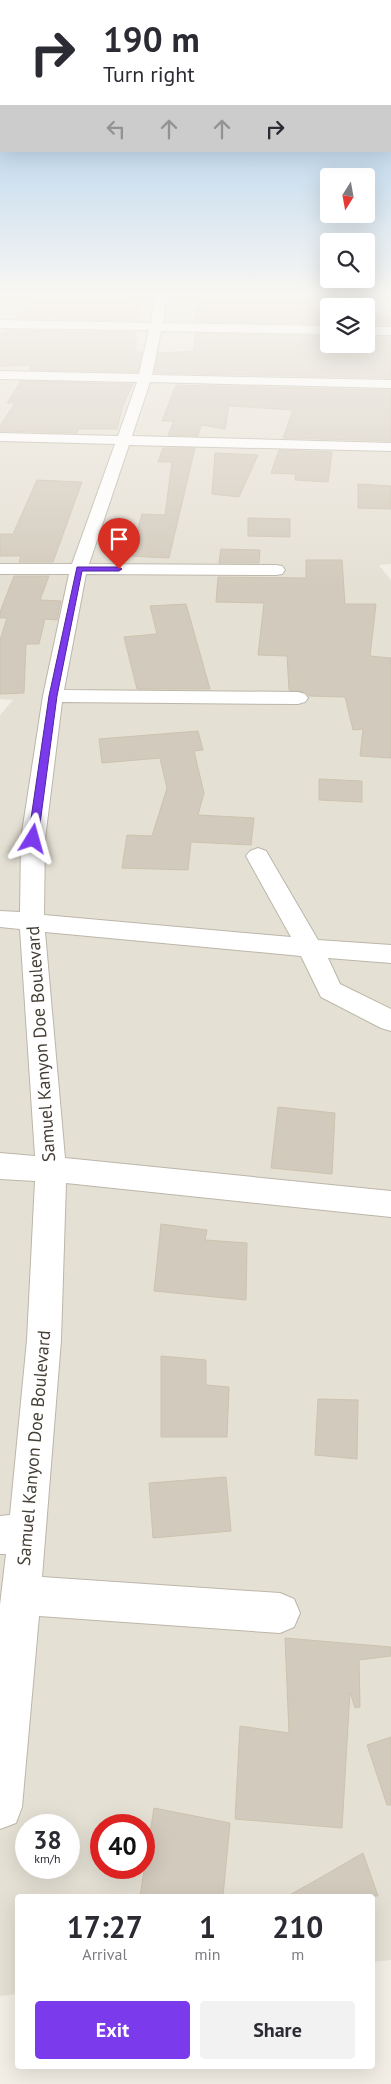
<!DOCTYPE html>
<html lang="en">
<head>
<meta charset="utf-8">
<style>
  body { margin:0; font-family:"PT Sans",sans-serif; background:#f2f2f3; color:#2b2b33; height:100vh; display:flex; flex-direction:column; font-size:19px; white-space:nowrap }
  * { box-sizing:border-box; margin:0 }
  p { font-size:16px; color:#7c7c81 }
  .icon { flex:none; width:28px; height:28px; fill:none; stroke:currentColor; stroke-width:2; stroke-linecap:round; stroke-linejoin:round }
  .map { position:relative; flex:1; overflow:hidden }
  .side { position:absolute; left:15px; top:1894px; width:360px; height:175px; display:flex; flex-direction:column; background:#fff; border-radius:5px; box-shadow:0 5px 20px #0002 }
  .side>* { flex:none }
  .guide { position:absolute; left:0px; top:0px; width:391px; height:152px; box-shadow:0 5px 20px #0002; background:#fff; color:#2b2b33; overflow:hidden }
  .needle { width:32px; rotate:191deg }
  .buttons { position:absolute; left:320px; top:168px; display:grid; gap:10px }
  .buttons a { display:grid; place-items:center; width:55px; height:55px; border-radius:5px; background:#fff; box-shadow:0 5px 20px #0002; font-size:25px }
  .speed { position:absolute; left:15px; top:1814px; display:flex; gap:10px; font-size:25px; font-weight:700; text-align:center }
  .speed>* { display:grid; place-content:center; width:65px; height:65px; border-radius:50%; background:#fff; box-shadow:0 5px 20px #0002; line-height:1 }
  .speed small { font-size:12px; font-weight:400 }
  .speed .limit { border:8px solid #d22; background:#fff; color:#111 }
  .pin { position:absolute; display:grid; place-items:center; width:42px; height:42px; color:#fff; margin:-51px -21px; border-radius:50% 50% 50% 0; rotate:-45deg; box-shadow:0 0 5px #0007 }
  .pin .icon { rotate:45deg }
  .me { position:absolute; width:55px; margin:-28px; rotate:8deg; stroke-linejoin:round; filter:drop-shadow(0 0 4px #0008) }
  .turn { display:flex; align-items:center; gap:18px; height:105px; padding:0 20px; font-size:22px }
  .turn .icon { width:65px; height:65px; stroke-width:2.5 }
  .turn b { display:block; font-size:35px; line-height:42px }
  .lanes { display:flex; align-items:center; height:48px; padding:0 20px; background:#0003; justify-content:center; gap:25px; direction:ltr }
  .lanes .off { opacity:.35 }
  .eta { display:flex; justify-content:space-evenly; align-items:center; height:85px; text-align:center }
  .eta b { font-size:30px; font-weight:600; line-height:35px }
  .cta { display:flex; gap:10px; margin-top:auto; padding:10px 20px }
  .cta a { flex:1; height:58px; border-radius:5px; background:#7c3aed; color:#fff; font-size:20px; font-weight:600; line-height:58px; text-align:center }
  .cta a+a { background:#f2f2f3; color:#2b2b33 }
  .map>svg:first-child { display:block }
</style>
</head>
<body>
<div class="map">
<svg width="391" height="2084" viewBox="0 0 391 2084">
  <rect width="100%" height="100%" fill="#f2eee5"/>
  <path fill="#e5e0d4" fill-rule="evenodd" d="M0,296h391v268l-12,1 12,15v1380l-18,2 -1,-66h-354l-1,98 -17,2v-1281l13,-15 -13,-1zM329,306h37v38h-37zM26,1825h43v43h-43zM101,1825h43v43h-43z"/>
  <g fill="#d2cabc" stroke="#cdc2af">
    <path d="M40,296h90l-1,9h11l-2,16 -122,-3z"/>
    <path d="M196,296l51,2v-2h82v28l-134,-2z"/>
    <path d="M366,315l25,1v9h-25z"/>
    <path d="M4,330l132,2v20h6l-4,20 -109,-2 3,-5 -32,1v-32z"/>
    <path d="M195,333l134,3v8h37v-7h25v41l-237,-5 4,-20 36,-2z"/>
    <path d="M21,381l112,3 -10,21 -6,24h-39l-1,4 -77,-2v-5l15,-23h-8z"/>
    <path d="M176,385l215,5v51l-108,-3 10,-28 -64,-4 -4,23 -24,-4 -3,11 -30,-1 6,-14h-12z"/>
    <path d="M163,448h32l-26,110 -39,-2 12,-42 23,1 7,-53h-14z"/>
    <path d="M279,450l53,2 -4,30 -33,-2 1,-6 -25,-1z"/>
    <path d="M215,453l43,2 -19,42 -27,-3z"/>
    <path d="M37,480l45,2 -29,80h-34l2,-6h-21v-22h13z"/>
    <path d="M358,484l33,2v23l-33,-1z"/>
    <path d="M248,518l42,1v18l-42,-1z"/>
    <path d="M221,549l39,1 -1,13h-40z"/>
    <path d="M306,560h36l3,44h31l-6,52 21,2v100l-31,-2 3,-27 -10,1 -8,-33 -36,-1 -3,-4 -17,-2 -2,-34 -29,-1 6,-52 -48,-1 2,-25 88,1z"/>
    <path d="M14,576h35l-9,24 21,1 -4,19 -12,-1 -6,25h-13l-2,49 -24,1v-54l7,-22h-7v-6z"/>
    <path d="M186,604l24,85h-73l-13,-52 33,-3 -7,-28z"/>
    <path d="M198,731l5,19 -9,1 10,42 -6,22 56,3 -3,27 -60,-3 -3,28 -66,-2 5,-33 25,1 15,-48 -7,-30 -58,5 -3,-24z"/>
    <path d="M319,779l43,2v21l-43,-2z"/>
    <path d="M278,1107l57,6 -3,61 -61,-6z"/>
    <path d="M161,1224l46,6 -2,10 42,3 -1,57 -92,-9z"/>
    <path d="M161,1356l45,4v25l23,2 -2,50h-66z"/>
    <path d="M318,1399l40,1 -1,59 -42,-4z"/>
    <path d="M226,1477l5,54 -78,7 -4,-55z"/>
    <path d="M285,1638l106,9v9l-32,4 1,47 -5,1 -5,-16 -8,136 -107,-9 5,-93 49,7z"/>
    <path d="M391,1737v68h-4l-20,-60z"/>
    <path d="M154,1808l76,15 -7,73h-83z"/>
    <path d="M363,1853l15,43h-90l37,-21z"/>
  </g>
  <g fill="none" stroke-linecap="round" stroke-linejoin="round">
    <defs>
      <g id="minor">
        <path d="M154,296h12l-3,27 166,3v8l-168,-3 -9,44 239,5v8l-241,-6 -18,54 259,7v8l-262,-6 -40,119 187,1 6,1 3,4 -3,4 -6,1 -190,-1 -22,116 234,2 7,2 3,4 -3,4 -7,2 -236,-2 -17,137 -1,76 247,22 -45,-81 4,-5 8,-3 8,3 52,89 73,5v18l-63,-5 12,26 51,25v22l-10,-3 -60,-31 -20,-41 -256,-24 20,226 326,33v26l-325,-34 -5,157 -19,237 238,16 14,6 6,14 -6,14 -14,6 -241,-17 -17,191 -6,16 -16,6v-224l6,-51h-6v-38l10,-1 17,-175 8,-159 -35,-2v-26l35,3 -15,-227 -20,-2v-16l20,1 1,-73 22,-143 26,-122h-69v-10h72l43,-120 -115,-3v-8l118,3 19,-54 -137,-3v-8l139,3 10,-44 -149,-2v-8l151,3z"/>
        <rect x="366" y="327" width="25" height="8"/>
      </g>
    </defs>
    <use href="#minor" stroke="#bcb6a9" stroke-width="2"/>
    <use href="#minor" fill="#fff" fill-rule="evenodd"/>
  </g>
  <linearGradient id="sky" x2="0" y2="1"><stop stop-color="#8dbee9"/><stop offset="0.5" stop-color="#f9f7f3"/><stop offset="1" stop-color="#f9f7f3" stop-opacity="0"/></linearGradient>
  <rect width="391" height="588" fill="url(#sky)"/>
  <path fill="#7c3aed" stroke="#51269a" d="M77,567h42l3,2 -3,2h-37l-25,125 -19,143 -5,3 -5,-3 21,-143z"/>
  <g text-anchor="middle" stroke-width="4.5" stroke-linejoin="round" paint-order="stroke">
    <g font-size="18" fill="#443e35" stroke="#fff">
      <text transform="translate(41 1044) rotate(-94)" y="6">Samuel Kanyon Doe Boulevard</text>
      <text transform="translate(34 1448) rotate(-85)" y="6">Samuel Kanyon Doe Boulevard</text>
    </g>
  </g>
</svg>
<div class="buttons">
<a><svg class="needle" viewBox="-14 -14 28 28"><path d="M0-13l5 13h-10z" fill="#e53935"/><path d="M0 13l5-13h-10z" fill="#7c7c81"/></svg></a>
<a><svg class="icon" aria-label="search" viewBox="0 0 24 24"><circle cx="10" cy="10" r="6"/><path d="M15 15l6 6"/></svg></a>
<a><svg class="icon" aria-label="layers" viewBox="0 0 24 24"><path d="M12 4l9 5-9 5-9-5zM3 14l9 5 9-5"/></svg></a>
</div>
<div class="speed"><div>38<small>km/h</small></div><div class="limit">40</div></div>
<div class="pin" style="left:119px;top:569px;background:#d93025"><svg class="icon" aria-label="arrive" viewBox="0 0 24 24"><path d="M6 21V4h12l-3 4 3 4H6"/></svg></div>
<svg class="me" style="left:33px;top:839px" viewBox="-20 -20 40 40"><path d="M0-17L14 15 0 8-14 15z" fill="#7c3aed" stroke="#fff" stroke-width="4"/></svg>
<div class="guide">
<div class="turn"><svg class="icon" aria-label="right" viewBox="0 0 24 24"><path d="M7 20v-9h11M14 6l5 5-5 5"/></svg><div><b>190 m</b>Turn right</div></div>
<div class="lanes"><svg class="icon off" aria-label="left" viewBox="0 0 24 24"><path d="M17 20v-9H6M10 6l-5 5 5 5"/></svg><svg class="icon off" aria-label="ahead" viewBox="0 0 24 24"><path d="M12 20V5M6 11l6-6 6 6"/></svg><svg class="icon off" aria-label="ahead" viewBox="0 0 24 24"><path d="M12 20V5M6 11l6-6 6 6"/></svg><svg class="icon" aria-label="right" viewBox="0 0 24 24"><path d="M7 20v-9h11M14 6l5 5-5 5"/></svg></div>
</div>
<section class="side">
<div class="eta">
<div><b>17:27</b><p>Arrival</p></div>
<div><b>1</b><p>min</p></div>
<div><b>210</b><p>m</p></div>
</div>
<div class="cta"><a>Exit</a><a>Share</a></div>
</section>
</div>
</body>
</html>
